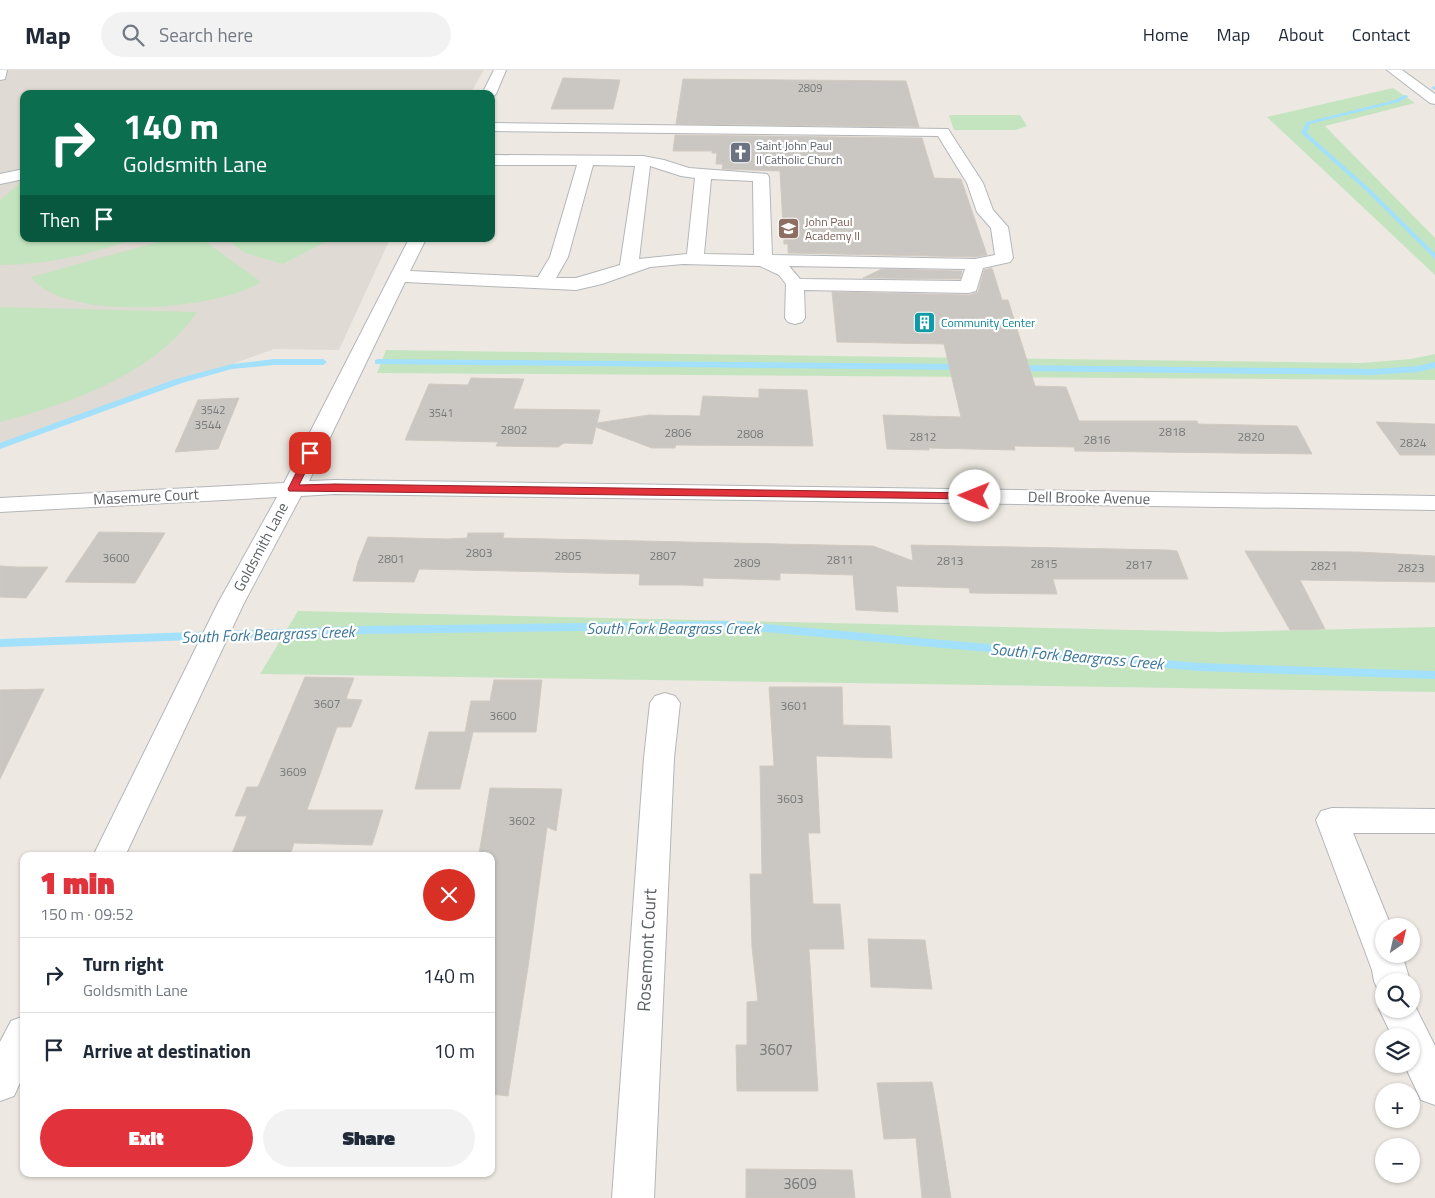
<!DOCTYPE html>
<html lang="en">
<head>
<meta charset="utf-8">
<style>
  body { margin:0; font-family:"Titillium Web",sans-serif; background:#f2f2f3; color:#1f2937; height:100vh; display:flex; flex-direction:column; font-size:19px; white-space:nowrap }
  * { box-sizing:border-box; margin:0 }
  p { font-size:16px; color:#747a83 }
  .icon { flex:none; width:28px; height:28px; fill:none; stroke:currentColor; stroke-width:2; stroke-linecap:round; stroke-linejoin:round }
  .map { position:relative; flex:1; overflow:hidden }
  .side { position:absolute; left:20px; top:782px; width:475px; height:325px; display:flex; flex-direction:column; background:#fff; border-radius:10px; box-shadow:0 1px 4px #0004 }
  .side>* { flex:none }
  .top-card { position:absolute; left:20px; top:20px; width:475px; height:152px; border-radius:10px; box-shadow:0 1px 4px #0004; background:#0b6e4f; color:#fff; overflow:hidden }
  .needle { width:32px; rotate:34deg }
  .controls { position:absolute; left:1375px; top:848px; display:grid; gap:10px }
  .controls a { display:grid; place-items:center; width:45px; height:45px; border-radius:50%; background:#fff; box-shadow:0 1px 4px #0004; font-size:25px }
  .pin { position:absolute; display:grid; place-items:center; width:42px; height:42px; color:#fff; margin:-21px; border-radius:10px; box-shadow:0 2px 8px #0006 }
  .me { position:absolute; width:55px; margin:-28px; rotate:271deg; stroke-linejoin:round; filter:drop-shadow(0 0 4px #0008) }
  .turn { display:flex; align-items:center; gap:18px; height:105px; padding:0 20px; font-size:22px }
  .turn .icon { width:65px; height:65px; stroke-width:2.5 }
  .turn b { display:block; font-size:35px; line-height:42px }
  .then { display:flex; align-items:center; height:48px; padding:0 20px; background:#0003; gap:10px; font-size:19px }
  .round { display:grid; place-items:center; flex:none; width:52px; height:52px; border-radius:26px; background:#f2f2f3 }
  .headline { display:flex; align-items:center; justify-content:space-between; height:85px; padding:0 20px }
  h1 { font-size:30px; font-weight:800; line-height:38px; color:#e2323b }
  .primary-button { display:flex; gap:10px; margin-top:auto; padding:10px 20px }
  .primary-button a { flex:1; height:58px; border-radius:30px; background:#e2323b; color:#fff; font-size:20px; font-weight:800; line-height:58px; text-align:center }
  .primary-button a+a { background:#f2f2f3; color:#1f2937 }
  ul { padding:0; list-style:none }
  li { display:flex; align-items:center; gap:15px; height:75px; padding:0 20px; border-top:1px solid #e0e1e3 }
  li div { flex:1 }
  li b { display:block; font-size:19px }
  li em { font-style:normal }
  header { display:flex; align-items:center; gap:30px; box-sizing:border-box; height:70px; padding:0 25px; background:#fff; border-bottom:1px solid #e0e1e3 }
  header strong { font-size:24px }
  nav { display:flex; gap:28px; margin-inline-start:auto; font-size:18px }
  .search { width:350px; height:45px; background:#f2f2f3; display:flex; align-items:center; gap:12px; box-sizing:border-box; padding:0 18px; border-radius:28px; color:#747a83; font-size:19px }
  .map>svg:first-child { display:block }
</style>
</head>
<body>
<header>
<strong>Map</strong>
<div class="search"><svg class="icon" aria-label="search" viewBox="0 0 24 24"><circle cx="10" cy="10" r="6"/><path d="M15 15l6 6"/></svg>Search here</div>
<nav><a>Home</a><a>Map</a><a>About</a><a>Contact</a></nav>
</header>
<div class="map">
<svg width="1435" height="1128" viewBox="0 0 1435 1128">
  <rect width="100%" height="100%" fill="#ede9e2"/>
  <path fill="#dfdad3" d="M0,0h484l-14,24h-446v145h366l-51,111 -65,-1 -274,99z"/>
  <g fill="#c4e4bf">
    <path d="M1393,18l22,15 -90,23 110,112v37l-168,-158z"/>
    <path d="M949,45h71l7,11 -11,4h-62z"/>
    <path d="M24,112v57h110c-41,15 -89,26 -134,26v-65l20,-17z"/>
    <path d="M169,169h33l59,43c-43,28 -196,41 -230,-5z"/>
    <path d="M226,169h105l-48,25 -38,-11z"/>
    <path d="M0,237l197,5c-43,63 -127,91 -197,110z"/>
    <path d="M386,280l975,13 50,-4 24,-5v26l-1058,-7z"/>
    <path d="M298,541l924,21 213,-5v65l-1175,-18z"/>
  </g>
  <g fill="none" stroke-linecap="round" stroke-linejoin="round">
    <g fill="#a3e0fc" fill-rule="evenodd">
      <path d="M1435,16v4l-4,-2 1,-1z"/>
      <path d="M1404,25l5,1 -10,6 -89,22 -3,9 62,55 66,65v6l-70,-69 -64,-57 5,-11 89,-22z"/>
      <path d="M274,289h49l4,3 -4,3h-49l-42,4 -50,14 -182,66v-6l176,-64 56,-15z"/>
      <path d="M378,289l586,5 4,3 -4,3 -589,-6v-4z"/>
      <path d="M1435,292v6l-17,4 -46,3 -357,-4 -4,-3 4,-3 357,4 46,-3z"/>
      <path d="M732,551l467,42 236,8v8l-236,-8 -467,-42 -369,5 -363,13v-8l363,-13z"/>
    </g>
  </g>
  <g fill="#cac6c1" stroke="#d1cac1">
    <path d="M563,8l57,2 -7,29h-62z"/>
    <path d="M683,9l223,2 13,46 -243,-3z"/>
    <path d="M675,65l247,3 12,40 27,1 26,76 -12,2 -187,-4v-9h-4l-4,-73 -58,-2 1,-5h-7l1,-11h-5v-2h-39z"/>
    <path d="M992,198l10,32h6l27,86 31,1 13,34h118l1,3 99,2 15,28 -237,-3 -1,-4 -60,-1 1,4 -86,-2v2l-42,-1 -4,-34 78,2 -17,-73 -107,-2 -5,-50 138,3 8,-3 6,-22z"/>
    <path d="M882,199l80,2 -2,8 -97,-1z"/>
    <path d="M471,308l53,1 -11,30 87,1 -3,13 52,-8 51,1 3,-20 56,2v-9l48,1 6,56 -137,-1 -1,3h-23l-56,-21 -4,17 -28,-1 -6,4 -62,-1 2,-4 -93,-2 24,-56 39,1z"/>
    <path d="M239,328l-21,51 -43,3 23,-52z"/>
    <path d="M1376,352l59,2v31h-35z"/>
    <path d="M99,462l66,1 -30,50 -70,-1z"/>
    <path d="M468,463h36l-1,5 370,8 40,15 -2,-16 257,5 9,1 11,28h-135l4,15 -87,-1 -1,-5 -73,-2 2,26 -42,-2 -3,-35 -73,-2v7l-77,-2v8l-18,-1h-46l1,-11 -221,-5 -5,13 -61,-1 5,-19 10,-25 80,2 19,-1z"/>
    <path d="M1245,481l114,1 76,4v26l-135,-2 25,49 -35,1z"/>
    <path d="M0,496l17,1h31l-22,31 -26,-1z"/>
    <path d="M305,607l49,1 -8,21 16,1 -11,27h-14l-30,83h76l-11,35 -78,-2 -4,13h-59l16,-40h-12l12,-29h11z"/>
    <path d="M494,610h48l-6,52h-63l-13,57h-45l14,-57h36l6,-31h19z"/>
    <path d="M769,617h73l1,38 47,1 2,32 -76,-2 4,77h-12l5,71h27l4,45h-35l9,142h-81l-1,-46h11v-43l11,-1 -6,-54 -2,-73h12l-2,-108h14z"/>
    <path d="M44,619l-44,90v-89z"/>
    <path d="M490,718l72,1 -6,42 -9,-4 -19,140 -20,129 -17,-2v-240h-12z"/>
    <path d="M868,869l57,1 7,49 -61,-2z"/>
    <path d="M932,1012l5,28 14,88h-29l-6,-60 -32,1 -7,-56z"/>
    <path d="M746,1099l106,1 3,28h-109z"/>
  </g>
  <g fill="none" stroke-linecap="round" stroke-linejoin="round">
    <defs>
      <g id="minor">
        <path d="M0,0h7l-2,9 -5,1z"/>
        <path d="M494,0h12l-10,24 -5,4v-4h-9z"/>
        <path d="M1387,0h15l33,24v10l-5,-1z"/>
        <path d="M491,53l457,6 35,54 10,27 15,17 5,31 -3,4 -27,6 -7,23 -7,2 -165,-3 1,28 -3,4 -7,2 -7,-2 -3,-4 1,-34 -7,-9 -19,-9 -77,-2 -33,3 -48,17 -26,6 -171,-8 -96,199 26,-1 1100,16v14l-1100,-16 -34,2 -57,107 -119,253h-32l125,-253 59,-106 -277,15v-14l284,-15 125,-244h17l-16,32 128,6 12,-20 27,-92h-86v-10l152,1 21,4 25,8 78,6 2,3 3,78 203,4 20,-4 -4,-27 -14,-16 -10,-29 -29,-47 -447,-5zM593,95l42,1 -15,99 -44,13h-20l12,-21zM650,96l31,10 14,2 -8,76 -48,5zM711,109l42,2 1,74 -50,-1zM789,196l176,3 -4,12 -161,-2z"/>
        <path d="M24,99v10l-24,5v-10z"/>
        <path d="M665,623l10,3 5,7 -6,55 -20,440h-42l32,-440 6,-55 5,-7z"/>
        <path d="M1332,738l103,1v24h-82l38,93h-7v28h18l8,27h-26v13l-5,-2 -5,-11 -2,-11 -56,-150 5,-9z"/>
        <path d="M1411,928l24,48v59l-14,-5 -17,-36h7v-28h-19l-13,-27 5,-9v9h27z"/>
        <path d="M24,946v58l-10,22 -14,5v-59l11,-21z"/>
      </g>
    </defs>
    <use href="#minor" stroke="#b3b6b9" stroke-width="2"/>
    <use href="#minor" fill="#fff" fill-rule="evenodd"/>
  </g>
  <path fill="#e2323b" stroke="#932026" d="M310,380l5,3 -16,32 36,-1 640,9 5,3 -5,3 -686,-8 -1,-2 18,-36z"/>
  <defs>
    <symbol id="church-square" viewBox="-11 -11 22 22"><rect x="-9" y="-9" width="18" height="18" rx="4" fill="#6b7280" stroke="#fff"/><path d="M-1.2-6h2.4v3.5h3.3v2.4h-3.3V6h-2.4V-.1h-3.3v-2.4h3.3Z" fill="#fff"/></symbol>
    <symbol id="school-square" viewBox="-11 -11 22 22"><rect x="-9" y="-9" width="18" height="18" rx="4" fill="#8d6e63" stroke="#fff"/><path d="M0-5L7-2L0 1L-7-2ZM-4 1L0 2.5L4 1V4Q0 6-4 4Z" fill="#fff"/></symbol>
    <symbol id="building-square" viewBox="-11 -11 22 22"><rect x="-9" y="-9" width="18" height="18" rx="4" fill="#0f9aa8" stroke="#fff"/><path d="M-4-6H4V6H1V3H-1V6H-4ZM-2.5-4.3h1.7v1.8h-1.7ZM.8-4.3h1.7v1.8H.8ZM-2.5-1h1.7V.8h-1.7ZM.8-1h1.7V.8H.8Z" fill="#fff"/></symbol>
  </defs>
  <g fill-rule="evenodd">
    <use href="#church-square" x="728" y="70" width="25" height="25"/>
    <use href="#school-square" x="776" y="146" width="25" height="25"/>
    <use href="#building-square" x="912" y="240" width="25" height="25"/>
  </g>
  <g text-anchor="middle" stroke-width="4.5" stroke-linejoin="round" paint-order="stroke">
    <g font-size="11" fill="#76797a">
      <text x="810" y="22">2809</text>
      <text x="213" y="344">3542</text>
      <text x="441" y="347">3541</text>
    </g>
    <g font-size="12" fill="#5b616d" stroke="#fff" text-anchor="start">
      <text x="756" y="80">Saint John Paul<tspan x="756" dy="14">II Catholic Church</tspan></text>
    </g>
    <g font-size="12" fill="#785e54" stroke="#fff" text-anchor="start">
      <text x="805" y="156">John Paul<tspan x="805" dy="14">Academy II</tspan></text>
    </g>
    <g font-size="12" fill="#0d838f" stroke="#fff" text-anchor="start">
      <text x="941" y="257">Community Center</text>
    </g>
    <g font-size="12" fill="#76797a">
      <text x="208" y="359">3544</text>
      <text x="514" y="364">2802</text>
      <text x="1172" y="366">2818</text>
      <text x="678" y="367">2806</text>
      <text x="750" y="368">2808</text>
      <text x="923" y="371">2812</text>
      <text x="1251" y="371">2820</text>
      <text x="1097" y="374">2816</text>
      <text x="1413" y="377">2824</text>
      <text x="479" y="487">2803</text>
      <text x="568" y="490">2805</text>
      <text x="663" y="490">2807</text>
      <text x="116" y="492">3600</text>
      <text x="391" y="493">2801</text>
      <text x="840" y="494">2811</text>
      <text x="950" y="495">2813</text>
      <text x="747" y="497">2809</text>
      <text x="1044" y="498">2815</text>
      <text x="1139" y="499">2817</text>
      <text x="1324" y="500">2821</text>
      <text x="1411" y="502">2823</text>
      <text x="327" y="638">3607</text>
      <text x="794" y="640">3601</text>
      <text x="503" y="650">3600</text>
      <text x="293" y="706">3609</text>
      <text x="790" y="733">3603</text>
      <text x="522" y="755">3602</text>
    </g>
    <g font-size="15" fill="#5a5f62" stroke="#fff">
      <text transform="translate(146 427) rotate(-3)" y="5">Masemure Court</text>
      <text transform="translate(1089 428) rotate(1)" y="5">Dell Brooke Avenue</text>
      <text transform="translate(261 477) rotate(-62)" y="5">Goldsmith Lane</text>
    </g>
    <g font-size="15" fill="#76797a">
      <text x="776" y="985">3607</text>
      <text x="800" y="1119">3609</text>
    </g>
    <g font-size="16" font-style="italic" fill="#3c779b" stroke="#fff">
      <text x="673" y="564">South Fork Beargrass Creek</text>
      <text transform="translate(268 564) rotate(-2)" y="6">South Fork Beargrass Creek</text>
      <text transform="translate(1077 586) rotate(5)" y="6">South Fork Beargrass Creek</text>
    </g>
    <g font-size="18" fill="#5a5f62" stroke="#fff">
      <text transform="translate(647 880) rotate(-87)" y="6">Rosemont Court</text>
    </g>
  </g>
</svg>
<div class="controls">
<a><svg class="needle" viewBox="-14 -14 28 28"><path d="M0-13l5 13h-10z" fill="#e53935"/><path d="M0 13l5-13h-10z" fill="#747a83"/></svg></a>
<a><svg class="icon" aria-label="search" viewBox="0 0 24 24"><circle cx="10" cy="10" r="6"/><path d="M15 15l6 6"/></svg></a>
<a><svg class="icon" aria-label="layers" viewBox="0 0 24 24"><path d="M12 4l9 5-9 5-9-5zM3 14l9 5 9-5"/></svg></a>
<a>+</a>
<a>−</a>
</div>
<div class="pin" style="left:310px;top:383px;background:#d93025"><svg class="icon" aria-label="arrive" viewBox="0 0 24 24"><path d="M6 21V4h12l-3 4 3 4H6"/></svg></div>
<svg class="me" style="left:975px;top:426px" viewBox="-20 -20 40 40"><circle r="19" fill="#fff"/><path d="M0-13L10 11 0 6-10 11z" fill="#e2323b"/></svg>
<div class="top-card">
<div class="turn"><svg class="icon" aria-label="right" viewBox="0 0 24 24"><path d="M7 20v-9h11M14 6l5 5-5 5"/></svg><div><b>140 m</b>Goldsmith Lane</div></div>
<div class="then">Then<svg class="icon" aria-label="arrive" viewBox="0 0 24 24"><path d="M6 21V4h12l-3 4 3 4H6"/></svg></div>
</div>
<section class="side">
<div class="headline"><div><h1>1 min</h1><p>150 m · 09:52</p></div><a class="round" style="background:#d93025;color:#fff"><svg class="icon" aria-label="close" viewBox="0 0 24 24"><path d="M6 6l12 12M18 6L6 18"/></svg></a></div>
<ul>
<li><svg class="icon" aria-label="right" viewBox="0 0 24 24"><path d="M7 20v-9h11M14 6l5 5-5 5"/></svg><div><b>Turn right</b><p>Goldsmith Lane</p></div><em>140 m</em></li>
<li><svg class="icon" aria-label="arrive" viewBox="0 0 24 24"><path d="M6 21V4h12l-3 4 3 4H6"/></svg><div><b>Arrive at destination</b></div><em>10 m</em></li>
</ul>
<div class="primary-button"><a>Exit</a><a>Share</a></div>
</section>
</div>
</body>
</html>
